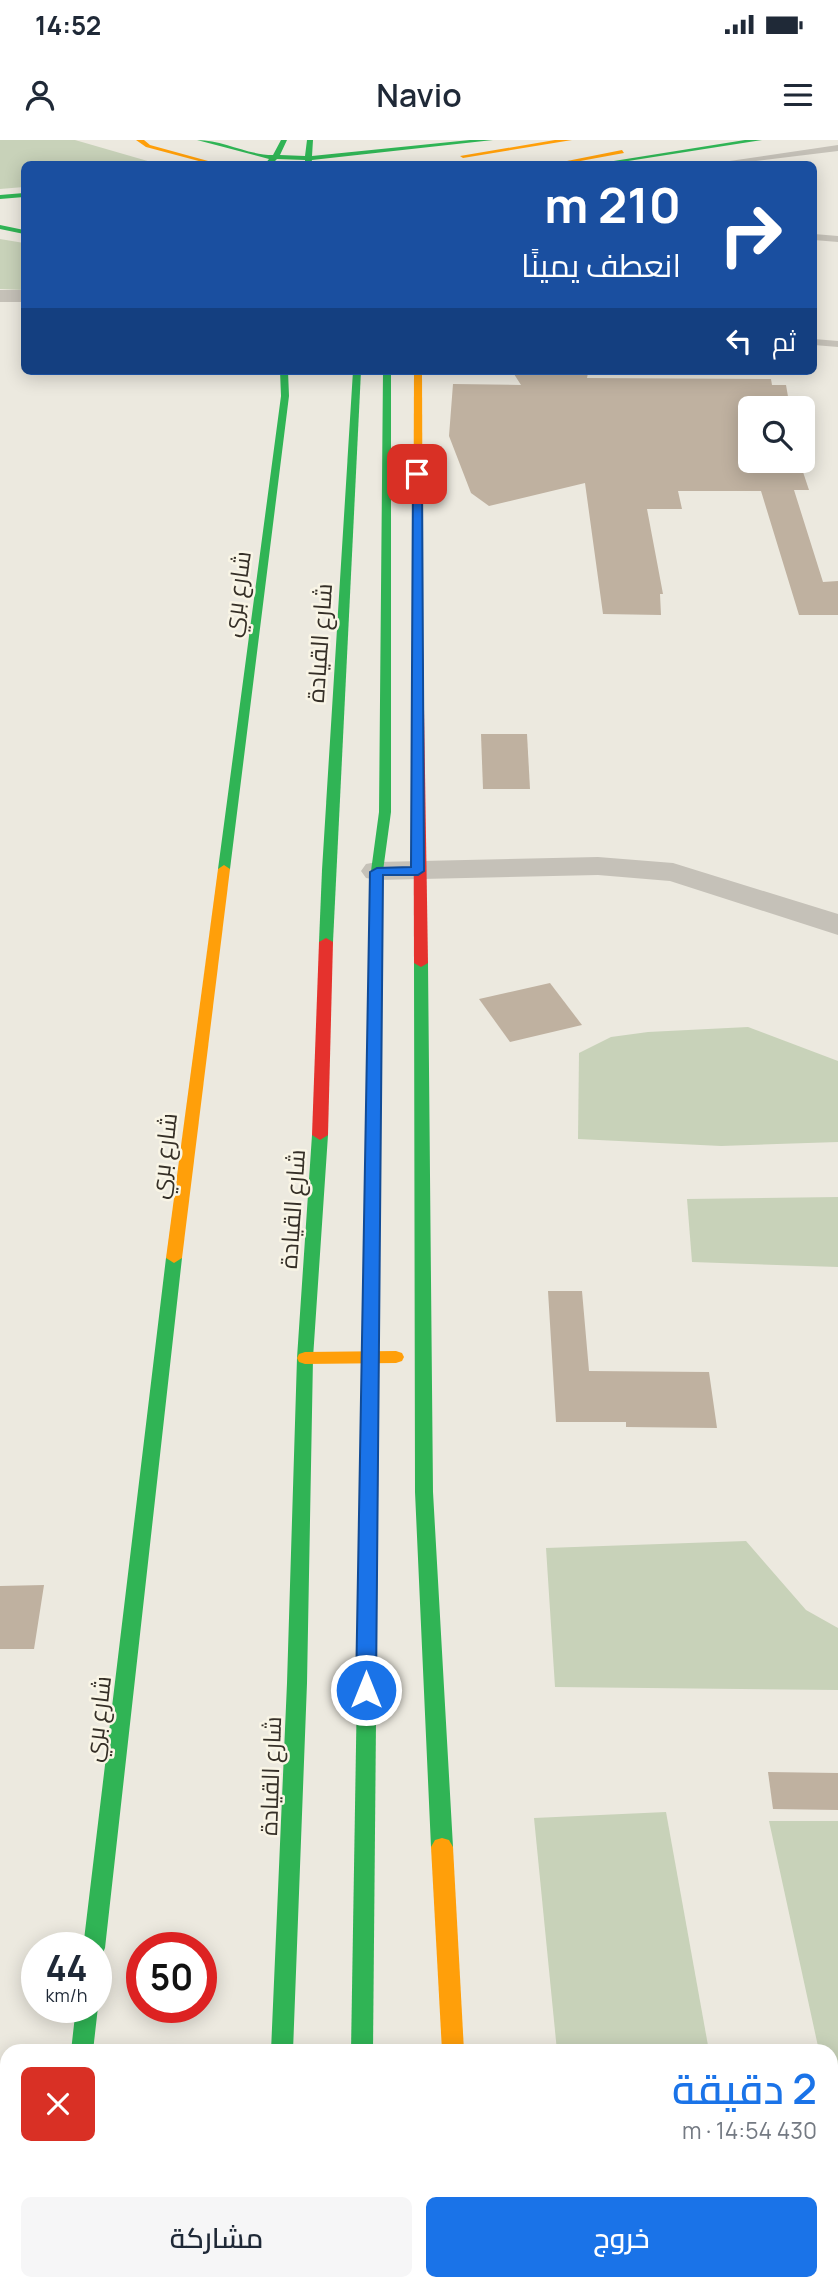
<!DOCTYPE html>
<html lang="ar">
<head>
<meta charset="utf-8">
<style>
  body { margin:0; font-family:Manrope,Cairo,sans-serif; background:#f6f6f7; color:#1f2937; direction:rtl; height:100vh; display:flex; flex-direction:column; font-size:26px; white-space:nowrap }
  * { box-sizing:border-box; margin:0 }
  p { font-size:23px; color:#747a83 }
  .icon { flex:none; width:38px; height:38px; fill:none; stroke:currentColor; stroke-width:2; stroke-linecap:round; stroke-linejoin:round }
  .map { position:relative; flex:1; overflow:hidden; direction:ltr }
  .sheet { position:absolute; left:0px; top:1904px; width:838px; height:247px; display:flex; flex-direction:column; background:#fff; border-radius:21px 21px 0 0; box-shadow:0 4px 18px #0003; direction:rtl }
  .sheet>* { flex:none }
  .hud { position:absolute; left:21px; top:21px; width:796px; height:214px; border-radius:10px; box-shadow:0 4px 18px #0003; direction:rtl; background:#1a4fa0; color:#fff; overflow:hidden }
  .fabs { position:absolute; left:738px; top:256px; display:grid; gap:14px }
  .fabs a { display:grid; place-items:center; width:77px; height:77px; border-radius:10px; background:#fff; box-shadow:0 4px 18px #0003; font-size:35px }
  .speed { position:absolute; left:21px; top:1792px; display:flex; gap:14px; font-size:35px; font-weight:700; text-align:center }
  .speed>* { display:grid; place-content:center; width:91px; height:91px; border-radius:50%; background:#fff; box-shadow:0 4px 18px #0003; line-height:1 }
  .speed small { font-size:18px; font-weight:400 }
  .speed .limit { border:10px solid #d22; background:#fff; color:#111 }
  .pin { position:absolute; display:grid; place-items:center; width:60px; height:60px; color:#fff; margin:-30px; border-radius:14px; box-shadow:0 4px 10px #0006 }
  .me { position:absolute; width:77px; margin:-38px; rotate:0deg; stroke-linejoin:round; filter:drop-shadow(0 0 5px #0008) }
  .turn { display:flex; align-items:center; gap:24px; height:147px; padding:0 21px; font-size:32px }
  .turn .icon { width:91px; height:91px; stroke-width:2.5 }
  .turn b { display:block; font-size:49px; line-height:60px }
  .then { display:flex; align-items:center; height:66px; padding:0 21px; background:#0003; gap:14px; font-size:26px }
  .round { display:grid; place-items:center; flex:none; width:74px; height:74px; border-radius:10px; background:#f6f6f7 }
  .overview { display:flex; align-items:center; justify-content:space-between; height:119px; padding:0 21px }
  h1 { font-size:42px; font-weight:600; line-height:52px; color:#1a73e8 }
  .cta { display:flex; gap:14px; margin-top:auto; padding:14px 21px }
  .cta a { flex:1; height:80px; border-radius:10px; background:#1a73e8; color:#fff; font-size:28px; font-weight:600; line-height:80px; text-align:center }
  .cta a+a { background:#f6f6f7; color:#1f2937 }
  .status { display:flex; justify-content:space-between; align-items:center; height:49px; padding:0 35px; background:#fff; direction:ltr }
  .status svg { height:19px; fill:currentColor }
  header { display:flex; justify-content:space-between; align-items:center; height:91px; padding:0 21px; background:#fff; font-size:32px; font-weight:600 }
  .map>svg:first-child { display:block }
</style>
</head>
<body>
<div class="status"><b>14:52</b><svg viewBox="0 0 49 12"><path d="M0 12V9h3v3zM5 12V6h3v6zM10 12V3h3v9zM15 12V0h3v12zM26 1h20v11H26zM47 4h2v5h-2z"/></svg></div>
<header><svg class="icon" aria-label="menu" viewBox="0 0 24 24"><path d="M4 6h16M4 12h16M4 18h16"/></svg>Navio<svg class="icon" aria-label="person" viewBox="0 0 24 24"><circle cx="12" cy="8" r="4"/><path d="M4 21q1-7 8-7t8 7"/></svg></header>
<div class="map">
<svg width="838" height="2150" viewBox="0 0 838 2150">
  <rect width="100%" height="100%" fill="#ece9df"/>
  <g fill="#c8d2b9">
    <path d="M0,0h75l83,24h-134v23l-24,2z"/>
    <path d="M0,99l24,4v47l-24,-1z"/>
    <path d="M748,887l90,34v81l-117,4 -143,-7 1,-86 32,-16 37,-5z"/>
    <path d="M838,1057v70l-146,-5 -5,-63z"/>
    <path d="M746,1401l60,69 32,18v62l-283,-3 -9,-139z"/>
    <path d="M666,1672l43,239h-152l-23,-233z"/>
    <path d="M769,1681h69v318l-7,-31v-57h-12z"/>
  </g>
  <g fill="#bfb1a0">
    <path d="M588,233l-1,5 184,1 1,6h14l4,23h-39v52h48l10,30h-15l29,92 15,-1v34h-39l-38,-124h-83l4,18h-35l16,85h-3l1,21 -58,-1 -18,-131 -96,23 -18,-13 -22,-57 4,-52 68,1 -7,-11z"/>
    <path d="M481,594h46l3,55h-47z"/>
    <path d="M550,843l32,42 -72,17 -31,-43z"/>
    <path d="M548,1151h34l7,80 120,1 8,56 -91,-1v-5h-70z"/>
    <path d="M44,1445l-10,64h-34v-63z"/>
    <path d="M768,1632l70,1v37l-65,-1z"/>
  </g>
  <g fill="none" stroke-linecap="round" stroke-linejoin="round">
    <g fill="#c5c1b8" fill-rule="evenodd">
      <path d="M838,5v6l-106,13h-23z"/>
      <path d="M814,94l24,2v6l-24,-2z"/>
      <path d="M814,199l24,2v6l-24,-2z"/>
    </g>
    <g fill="#c5c1b8" fill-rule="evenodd">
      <rect x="0" y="150" width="24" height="12"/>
      <path d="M598,717l75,6 165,51v21l-168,-54 -72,-6 -221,5 -11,-2 -5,-7 5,-7 11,-2z"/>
      <path d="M7,2116v28h34l-2,6h-39v-32z"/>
    </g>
    <g fill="#30b455" fill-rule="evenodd">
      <path d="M197,0c26,0 50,15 76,15l8,-15h6l-7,15 25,1 2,-16h6l-1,16 158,-16h23l-181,20 -1,4h-6v-4l-28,-1 -5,5h-7l4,-5z"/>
      <path d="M745,0h17l-153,24h-14z"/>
      <path d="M24,53v4l-24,2v-4z"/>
      <path d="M0,85l24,5v4l-24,-5z"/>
      <path d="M280,231h8l1,25 -59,473 -6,4 -6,-4 63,-473z"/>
      <path d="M353,231h8l-28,571 -7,4 -7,-4 3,-72z"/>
      <path d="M383,231h8v441l-8,59v55l-7,4 -7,-4 2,-55 8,-59z"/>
      <path d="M421,819l7,4 5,529 20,355 -4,7 -7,2 -7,-2 -4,-7 -16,-355 -1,-529z"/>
      <path d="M320,990l8,5 -15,223 -6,325 -14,368h-22l16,-368 10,-325 15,-223z"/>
      <path d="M174,1113l8,5 -77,690 -3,7 -6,2v-9h-13l83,-690z"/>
      <path d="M369,1356l6,2 3,5 -5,548h-22l9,-548 3,-5z"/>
      <path d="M96,1863l2,4 -5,44h-22l5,-44h20z"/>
      <rect x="42" y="2144" width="24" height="6"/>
      <path d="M361,2144h24l1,6h-24z"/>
      <path d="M461,2144h24l1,6h-24z"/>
    </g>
    <g fill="#ff9f0a" fill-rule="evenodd">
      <path d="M136,0h8l6,5 69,19h-9l-64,-17z"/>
      <path d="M555,0h17l-109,18 -3,-2z"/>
      <path d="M622,10l2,3 -60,11h-12z"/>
      <path d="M414,231h8l1,274 -5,3 -5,-3z"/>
      <path d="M224,725l6,4 -48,389 -8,5 -8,-5 52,-389z"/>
      <path d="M376,782l7,4 -4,383 -8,6 -8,-6 6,-383z"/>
      <path d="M396,1211l6,2 2,4 -2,4 -6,2 -91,1 -6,-2 -2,-4 2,-4 6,-2z"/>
      <path d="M442,1698l7,2 4,7 11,204h-22l-11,-204 4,-7z"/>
      <rect x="279" y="2144" width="24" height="6"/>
    </g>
    <g fill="#e5322d" fill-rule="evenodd">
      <path d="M418,502l5,3 5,318 -7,4 -7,-4 -1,-318z"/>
      <path d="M326,798l7,4 -5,193 -8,5 -8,-5 7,-193z"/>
      <path d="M371,1163l8,6 -1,194 -3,5 -6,2 -6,-2 -3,-5 3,-194z"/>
    </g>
  </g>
  <path fill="#1a73e8" stroke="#114b97" stroke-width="2" d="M417,331l5,3 2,397 -6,4h-35l-7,815 -3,6 -7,2 -7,-2 -3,-6 14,-818 7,-4 34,-1 2,-393z"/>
  <g text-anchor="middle" stroke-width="5" stroke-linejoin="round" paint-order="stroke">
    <g font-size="24" fill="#352f27" stroke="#f9f5e6">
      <text transform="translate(237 454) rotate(-82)" y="8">شارع بري</text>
      <text transform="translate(320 503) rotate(-86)" y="8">شارع القيادة</text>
      <text transform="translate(164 1016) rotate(-83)" y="8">شارع بري</text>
      <text transform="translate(293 1069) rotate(-86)" y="8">شارع القيادة</text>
      <text transform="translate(98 1579) rotate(-83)" y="8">شارع بري</text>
      <text transform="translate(271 1636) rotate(-88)" y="8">شارع القيادة</text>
    </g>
  </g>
</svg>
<div class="fabs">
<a><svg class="icon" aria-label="search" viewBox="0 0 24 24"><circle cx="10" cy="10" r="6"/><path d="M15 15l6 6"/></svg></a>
</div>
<div class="speed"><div>44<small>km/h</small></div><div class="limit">50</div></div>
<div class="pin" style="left:417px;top:334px;background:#d93025"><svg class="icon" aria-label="arrive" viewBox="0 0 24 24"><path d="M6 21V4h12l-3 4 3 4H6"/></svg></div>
<svg class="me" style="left:366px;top:1550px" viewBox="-20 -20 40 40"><circle r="17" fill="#1a73e8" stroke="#fff" stroke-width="3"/><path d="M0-11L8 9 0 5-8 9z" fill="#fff"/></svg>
<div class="hud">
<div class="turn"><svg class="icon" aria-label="right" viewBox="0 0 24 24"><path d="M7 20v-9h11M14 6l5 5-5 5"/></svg><div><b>210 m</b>انعطف يمينًا</div></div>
<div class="then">ثم<svg class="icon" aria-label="left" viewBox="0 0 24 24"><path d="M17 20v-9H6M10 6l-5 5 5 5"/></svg></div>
</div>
<section class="sheet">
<div class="overview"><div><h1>2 دقيقة</h1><p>430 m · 14:54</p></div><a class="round" style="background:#d93025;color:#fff"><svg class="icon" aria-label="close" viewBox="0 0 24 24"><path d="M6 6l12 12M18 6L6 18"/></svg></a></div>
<div class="cta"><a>خروج</a><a>مشاركة</a></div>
</section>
</div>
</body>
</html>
